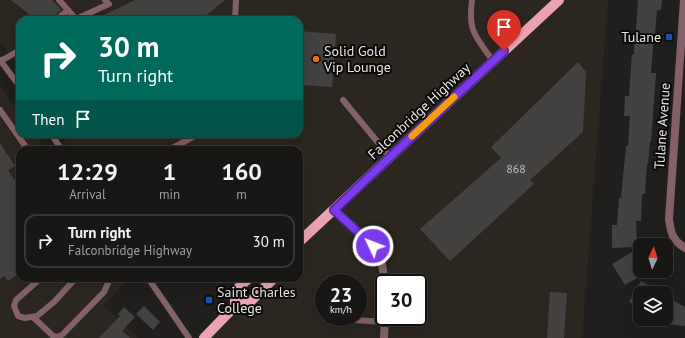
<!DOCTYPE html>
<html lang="en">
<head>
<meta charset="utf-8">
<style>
  body { margin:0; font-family:"PT Sans",sans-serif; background:#22201f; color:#f1f3f6; height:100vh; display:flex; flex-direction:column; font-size:15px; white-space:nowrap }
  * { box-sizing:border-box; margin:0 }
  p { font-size:13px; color:#9f9fa1 }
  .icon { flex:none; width:22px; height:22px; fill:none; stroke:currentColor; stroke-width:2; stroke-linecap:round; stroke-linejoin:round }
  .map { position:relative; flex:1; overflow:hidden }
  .side { position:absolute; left:16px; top:146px; width:287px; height:136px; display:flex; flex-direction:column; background:#191716; border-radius:12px; box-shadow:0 4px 16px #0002,0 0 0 1px #373635 }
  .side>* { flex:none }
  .banner { position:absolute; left:16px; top:16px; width:287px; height:122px; border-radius:12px; box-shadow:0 4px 16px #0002,0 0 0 1px #373635; background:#00695c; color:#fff; overflow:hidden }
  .needle { width:26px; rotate:4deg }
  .fabs { position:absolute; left:633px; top:238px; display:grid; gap:8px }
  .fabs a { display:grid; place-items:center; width:40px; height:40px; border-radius:8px; background:#191716; box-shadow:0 4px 16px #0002,0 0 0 1px #373635; font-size:20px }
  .speed { position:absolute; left:315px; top:274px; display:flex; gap:8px; font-size:20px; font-weight:700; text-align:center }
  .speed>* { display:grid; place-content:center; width:52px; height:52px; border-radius:50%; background:#191716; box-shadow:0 4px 16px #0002,0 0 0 1px #373635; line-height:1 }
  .speed small { font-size:10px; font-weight:400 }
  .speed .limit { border:2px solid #111; border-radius:6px; background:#fff; color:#111 }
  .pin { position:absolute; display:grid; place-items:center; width:34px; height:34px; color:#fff; margin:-41px -17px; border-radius:50% 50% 50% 0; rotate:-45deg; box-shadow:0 0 4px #0007 }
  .pin .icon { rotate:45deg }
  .me { position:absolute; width:44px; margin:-22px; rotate:313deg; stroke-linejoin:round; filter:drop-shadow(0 0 3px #0008) }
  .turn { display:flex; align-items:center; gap:14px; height:84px; padding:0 16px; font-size:18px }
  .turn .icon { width:52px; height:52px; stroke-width:2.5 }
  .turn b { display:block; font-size:28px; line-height:34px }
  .then { display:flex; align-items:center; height:38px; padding:0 16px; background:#0003; gap:8px; font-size:15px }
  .eta { display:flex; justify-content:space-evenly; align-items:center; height:68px; text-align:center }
  .eta b { font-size:24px; font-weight:700; line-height:28px }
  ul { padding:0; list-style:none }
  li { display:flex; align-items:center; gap:12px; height:54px; margin:0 8px 6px; padding:0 8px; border:2px solid #373635; border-radius:12px }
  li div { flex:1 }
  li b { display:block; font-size:15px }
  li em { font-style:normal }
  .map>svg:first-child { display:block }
</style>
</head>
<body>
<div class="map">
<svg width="685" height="338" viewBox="0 0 685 338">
  <rect width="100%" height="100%" fill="#211f1d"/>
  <g fill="#2b261f" fill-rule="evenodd">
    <path d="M0,0h608l-26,338h-380l32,-33 17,-2 24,-25h24v-128h-229l-10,-16h239v-114h-279v48l-20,-25zM324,283h34v34h-34zM384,283h34v34h-34z"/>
    <path d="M0,85l20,28v21h15l11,16h-26v128h110l-27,28 35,32h-138z"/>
  </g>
  <g fill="#444240">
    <path d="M11,0h41l9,10 -8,7 -1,3h-27l4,-6z"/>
    <path d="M135,0h90l-22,18 -4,2h-105z"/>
    <path d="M638,0h24l-1,10h-4l-2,25h-1l-3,38h5l-5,69h-1l-2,22h-1l-2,30h-3l-1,27h-5l1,26 -25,1v-23h5l2,-27h2l5,-52h2l2,-30h-6l1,-20h4l3,-42 2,1v-12h1z"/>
    <path d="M299,31l37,3 -4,53 -33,-2z"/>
    <path d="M578,62l8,10 -3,60 -53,48 4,4 -84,77 -30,-32 81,-71 -10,-11z"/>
    <path d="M0,143l15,23 -7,4 12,18v85l-12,8 -4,-5 -4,3z"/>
    <path d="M632,252l8,14v5h3l1,3 -19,11 -13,-21z"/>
    <path d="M641,281l20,12h-21v15l-11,-6z"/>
    <path d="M550,292l17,1 -3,45h-17z"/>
    <path d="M669,298l16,9v19l-18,-2z"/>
    <path d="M144,306l16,16 -7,8 -17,-16z"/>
    <path d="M124,307l11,10 -13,14 8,7h-31l21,-22 -2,-2z"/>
  </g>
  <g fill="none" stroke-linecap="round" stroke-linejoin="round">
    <g stroke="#846169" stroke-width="6">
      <path d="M59,0l17,19 33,-15 -4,-4"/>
      <path d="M472,0c-1,8 -2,17 0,26 2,11 14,25 21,35"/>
      <path d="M56,20l12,-10"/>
      <path d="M235,20l1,-20"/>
      <path d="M0,60l20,27"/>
      <path d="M1,61l19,-11"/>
      <path d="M343,100l47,57"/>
      <path d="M0,110l28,40"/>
      <path d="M51,134l11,16"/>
      <path d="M169,150l29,-16"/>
      <path d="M41,278l-25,22 -2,6 4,10 7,2 12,-2 17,-14 22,-24"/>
      <path d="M148,278l41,60"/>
      <path d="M33,317l20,19 4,1 5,-2 42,-43 4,-9v-5"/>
      <path d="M337,319l48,3"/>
    </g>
    <g stroke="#846169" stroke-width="8">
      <path d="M684,0l-15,219c2,14 3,21 16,29"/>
      <path d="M334,210l39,36 9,18 3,19"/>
      <path d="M384,338l1,-21"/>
    </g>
    <g stroke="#eba3b4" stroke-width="10">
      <path d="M299,242l91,-85 169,-157"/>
      <path d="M235,306v-15l14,-13"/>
      <path d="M204,338l31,-32 15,-4 24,-24"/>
    </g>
  </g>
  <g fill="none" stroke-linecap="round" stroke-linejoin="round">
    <defs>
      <path id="route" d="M373,246l-39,-36 56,-53 114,-106"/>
    </defs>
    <use href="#route" stroke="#51269a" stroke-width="10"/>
    <use href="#route" stroke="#7c3aed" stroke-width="7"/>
    <path stroke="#f59e0b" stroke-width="7" d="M412,136l42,-39"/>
  </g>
  <g fill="#1a4fb4" stroke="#0a0908" stroke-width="1.5">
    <rect x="665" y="33" width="8" height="8" rx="2"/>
    <rect x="205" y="296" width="8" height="8" rx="2"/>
  </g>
  <circle fill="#e8710a" stroke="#0a0908" stroke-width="1.5" cx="316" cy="59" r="4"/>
  <g text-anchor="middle" stroke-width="4" stroke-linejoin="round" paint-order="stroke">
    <g font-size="12" fill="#bebcbb">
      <text x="516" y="173">868</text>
    </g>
    <g font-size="14" fill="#e6e5e4" stroke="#0a0908" text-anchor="start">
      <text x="661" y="42" text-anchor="end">Tulane</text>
      <text x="324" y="56">Solid Gold<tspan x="324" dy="16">Vip Lounge</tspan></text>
      <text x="217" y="297">Saint Charles<tspan x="217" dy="16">College</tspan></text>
    </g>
    <g font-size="14" fill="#e6e5e4" stroke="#0a0908">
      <text transform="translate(419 111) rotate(-43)" y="5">Falconbridge Highway</text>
      <text transform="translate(662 126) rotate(-86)" y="5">Tulane Avenue</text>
    </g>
  </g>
</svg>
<div class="fabs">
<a><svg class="needle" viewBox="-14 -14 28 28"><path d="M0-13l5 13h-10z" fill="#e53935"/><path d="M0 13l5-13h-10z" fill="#9f9fa1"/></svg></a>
<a><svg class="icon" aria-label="layers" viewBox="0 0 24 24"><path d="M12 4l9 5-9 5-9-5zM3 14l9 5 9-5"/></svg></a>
</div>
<div class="speed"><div>23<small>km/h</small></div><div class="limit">30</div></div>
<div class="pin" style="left:504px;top:51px;background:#d93025"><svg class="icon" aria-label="arrive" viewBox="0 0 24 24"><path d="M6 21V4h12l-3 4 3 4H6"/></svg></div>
<svg class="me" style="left:373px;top:246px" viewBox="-20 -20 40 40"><circle r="17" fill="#7c3aed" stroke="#fff" stroke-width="3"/><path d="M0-11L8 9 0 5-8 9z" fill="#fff"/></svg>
<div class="banner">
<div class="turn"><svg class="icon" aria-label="right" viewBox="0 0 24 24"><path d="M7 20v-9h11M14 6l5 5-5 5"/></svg><div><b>30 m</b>Turn right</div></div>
<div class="then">Then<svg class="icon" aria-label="arrive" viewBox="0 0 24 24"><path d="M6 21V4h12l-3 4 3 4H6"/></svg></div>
</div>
<section class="side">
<div class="eta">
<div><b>12:29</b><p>Arrival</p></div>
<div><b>1</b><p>min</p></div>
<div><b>160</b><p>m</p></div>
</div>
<ul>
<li><svg class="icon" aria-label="right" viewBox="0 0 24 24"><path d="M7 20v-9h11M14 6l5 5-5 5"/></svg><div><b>Turn right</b><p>Falconbridge Highway</p></div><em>30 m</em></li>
</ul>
</section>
</div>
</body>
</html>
